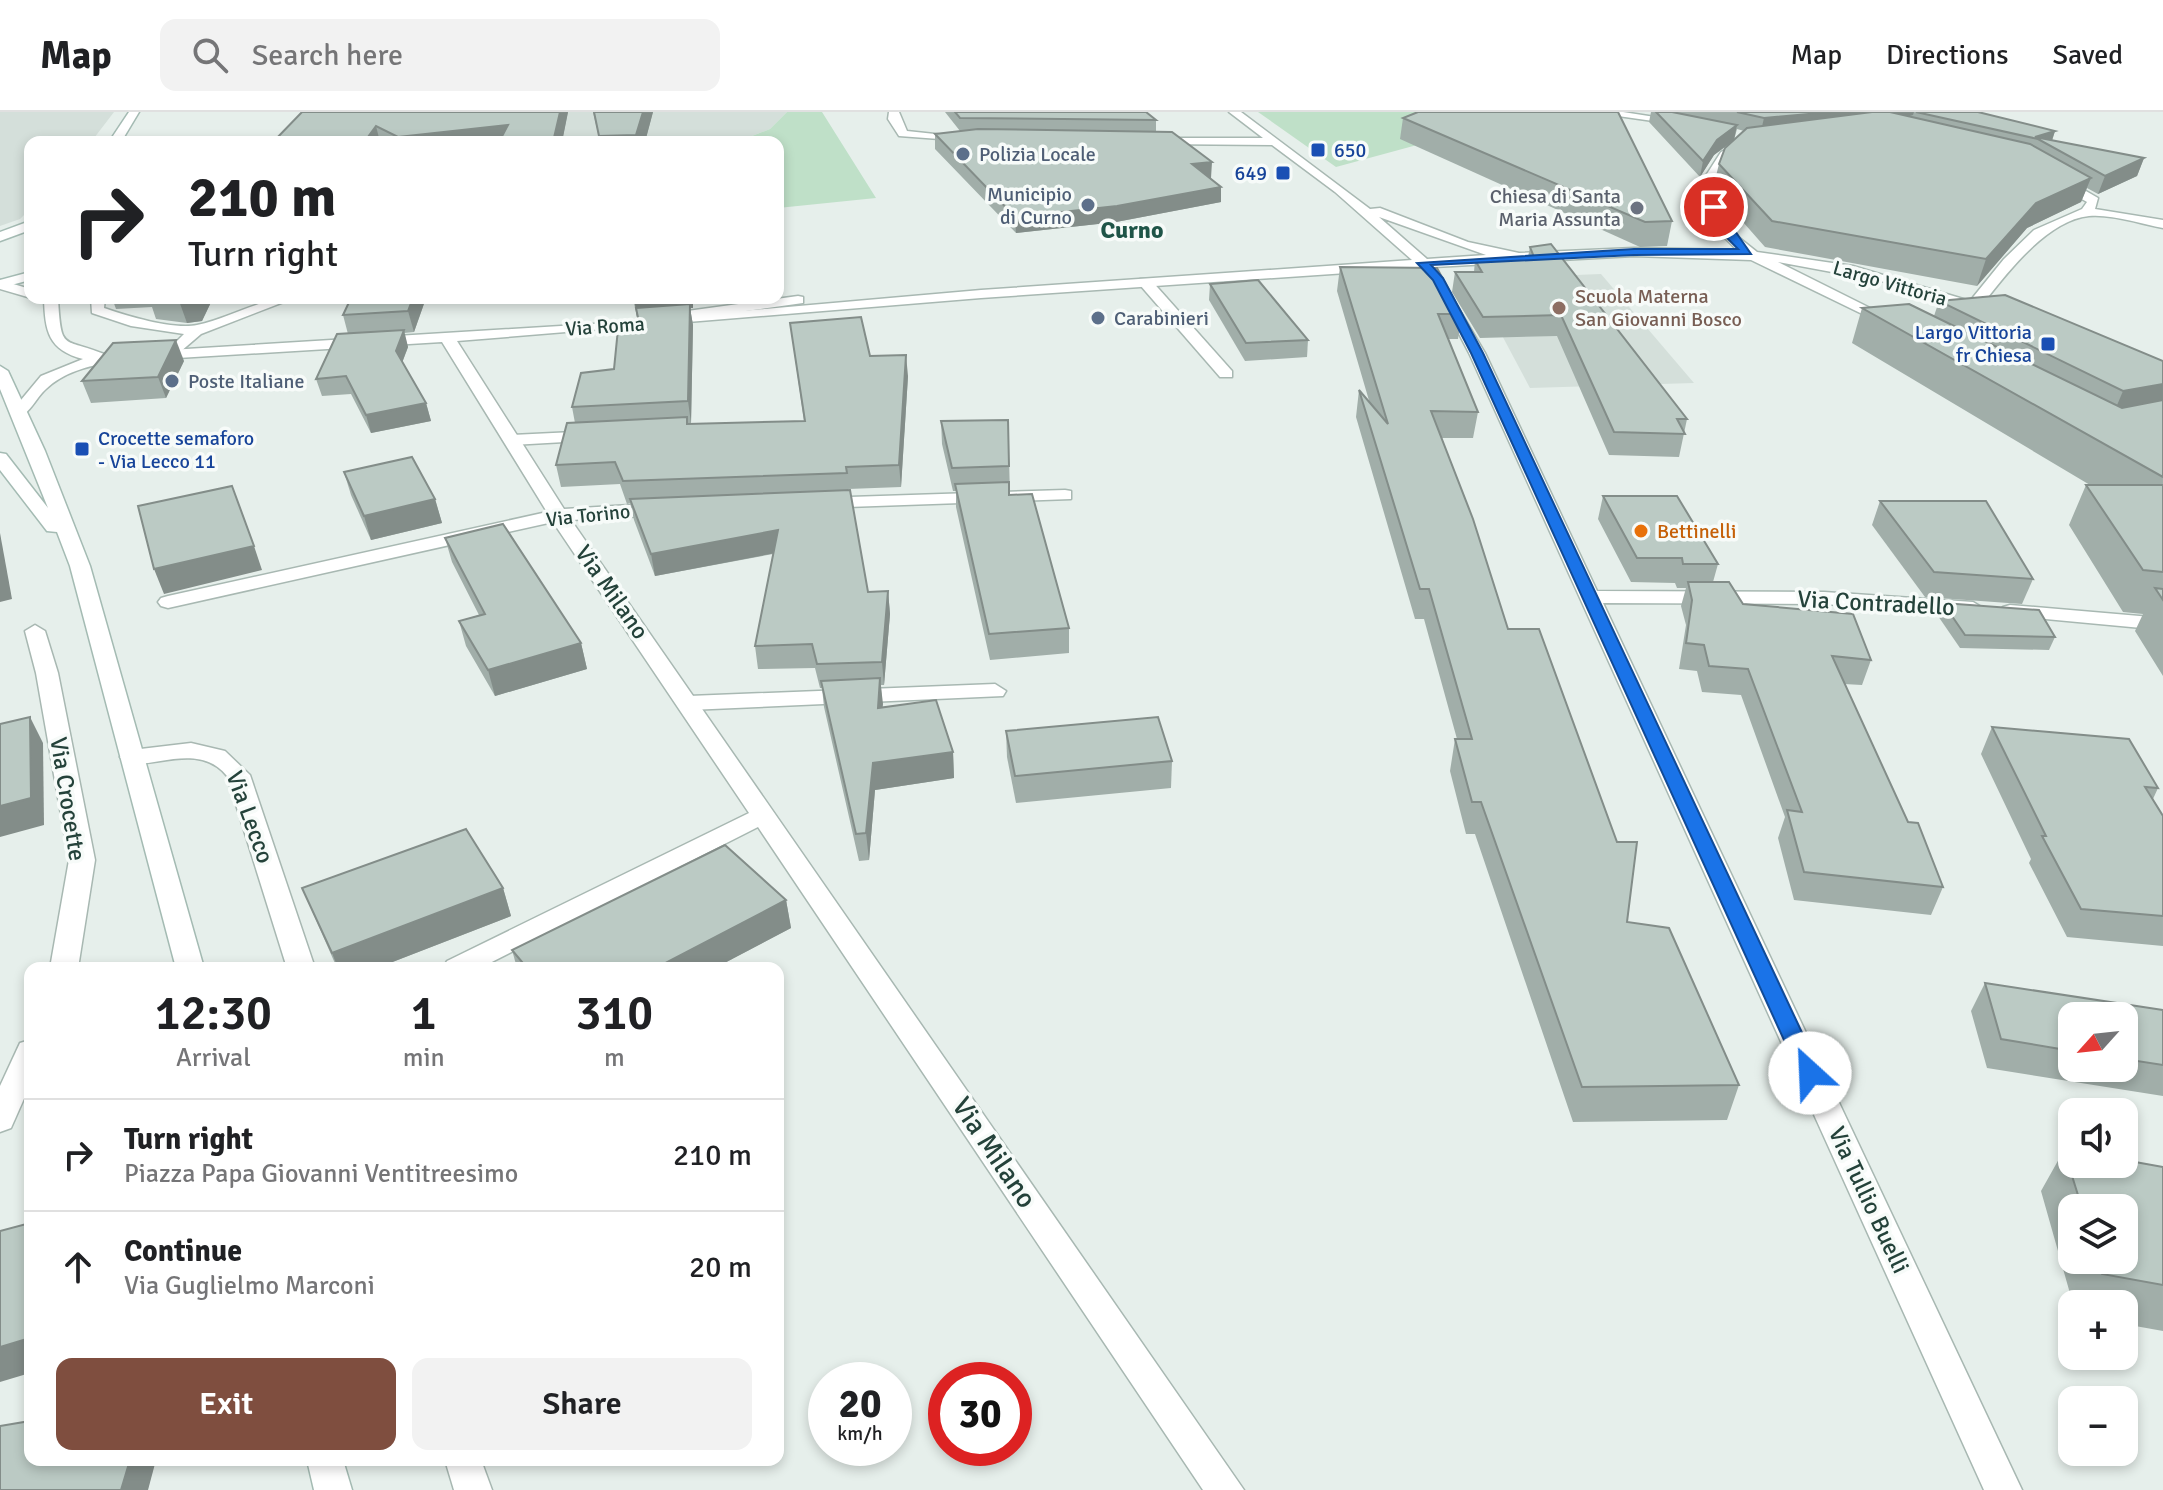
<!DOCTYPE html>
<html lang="en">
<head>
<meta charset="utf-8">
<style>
  body { margin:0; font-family:Signika,sans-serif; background:#f2f2f2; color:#202124; height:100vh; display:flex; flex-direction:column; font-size:30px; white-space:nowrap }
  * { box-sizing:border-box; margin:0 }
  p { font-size:26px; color:#757577 }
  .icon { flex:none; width:44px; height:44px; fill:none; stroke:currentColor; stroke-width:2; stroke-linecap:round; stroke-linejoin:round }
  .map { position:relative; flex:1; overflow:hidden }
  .sheet { position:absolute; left:24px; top:850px; width:760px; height:504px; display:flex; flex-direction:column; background:#fff; border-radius:16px; box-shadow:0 4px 12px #0003 }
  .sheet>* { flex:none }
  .top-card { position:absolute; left:24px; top:24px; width:760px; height:168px; border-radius:16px; box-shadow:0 4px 12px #0003; background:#fff; color:#202124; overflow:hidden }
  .needle { width:52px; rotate:243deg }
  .buttons { position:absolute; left:2058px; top:890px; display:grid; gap:16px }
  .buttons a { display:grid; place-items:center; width:80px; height:80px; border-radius:16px; background:#fff; box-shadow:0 4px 12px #0003; font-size:40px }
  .speed { position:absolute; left:808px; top:1250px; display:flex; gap:16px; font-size:40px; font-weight:700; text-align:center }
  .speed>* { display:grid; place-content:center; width:104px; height:104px; border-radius:50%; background:#fff; box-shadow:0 4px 12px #0003; line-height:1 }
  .speed small { font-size:20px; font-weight:400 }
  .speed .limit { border:12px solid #d22; background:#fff; color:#111 }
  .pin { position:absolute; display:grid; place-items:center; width:68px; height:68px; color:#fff; margin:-34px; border:4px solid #fff; border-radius:50%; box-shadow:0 2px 8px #0007 }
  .me { position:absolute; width:88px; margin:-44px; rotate:335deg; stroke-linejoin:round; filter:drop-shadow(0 0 6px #0008) }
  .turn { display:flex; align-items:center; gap:28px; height:168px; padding:0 32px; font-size:36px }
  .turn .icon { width:104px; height:104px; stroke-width:2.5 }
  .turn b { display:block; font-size:56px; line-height:68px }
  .eta { display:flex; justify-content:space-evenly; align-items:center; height:136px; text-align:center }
  .eta b { font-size:48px; font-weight:600; line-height:56px }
  .action { display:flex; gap:16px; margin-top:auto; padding:16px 32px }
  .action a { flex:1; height:92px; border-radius:16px; background:#7f4e3f; color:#fff; font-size:32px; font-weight:600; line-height:92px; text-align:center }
  .action a+a { background:#f2f2f2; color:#202124 }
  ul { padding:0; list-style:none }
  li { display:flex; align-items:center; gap:24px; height:112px; padding:0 32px; border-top:2px solid #e0e0e0 }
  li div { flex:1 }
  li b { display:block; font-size:30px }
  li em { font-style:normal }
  header { display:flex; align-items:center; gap:48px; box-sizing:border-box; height:112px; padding:0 40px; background:#fff; border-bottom:2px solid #e0e0e0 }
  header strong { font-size:38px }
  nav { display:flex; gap:44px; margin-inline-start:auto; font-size:28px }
  .search { width:560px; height:72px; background:#f2f2f2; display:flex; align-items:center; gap:20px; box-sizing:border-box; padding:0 28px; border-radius:16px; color:#757577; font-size:30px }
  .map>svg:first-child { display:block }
</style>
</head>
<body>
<header>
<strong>Map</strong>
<div class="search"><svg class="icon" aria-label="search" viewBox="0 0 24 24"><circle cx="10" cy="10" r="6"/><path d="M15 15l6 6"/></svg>Search here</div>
<nav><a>Map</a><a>Directions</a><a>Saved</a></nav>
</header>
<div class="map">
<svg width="2163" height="1378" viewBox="0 0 2163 1378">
  <rect width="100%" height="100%" fill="#e6efeb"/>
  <g fill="#d4dfda">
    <path d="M0,0h114l-23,30h-61v67l-10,10 -20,7z"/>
    <path d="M469,0h318l-17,17 -33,13h-285z"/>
    <path d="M1601,162l93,109 -164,5 -58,-109z"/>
  </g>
  <g fill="#bfe0c8">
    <path d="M787,0h35l54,86 -98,10v-66h-41l33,-13z"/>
    <path d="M1258,0h197l-38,33 -81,22z"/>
  </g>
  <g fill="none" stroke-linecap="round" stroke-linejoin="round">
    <defs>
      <g id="service">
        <path d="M172,27l18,3h-24z"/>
        <path d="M1140,167h10l82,92v6h-12l-80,-92z"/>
        <path d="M798,184l5,1v6l-145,20 -7,-4 7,-4z"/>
        <path d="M91,186h14l-1,10c23,8 70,22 93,17 34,-7 62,-27 97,-27l-93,36 -28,24 -8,-5 19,-19 -53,-8 -39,-13z"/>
        <path d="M594,319l9,5 -3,4 -88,5 -9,-5 9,-5z"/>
        <path d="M995,572l11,7 -3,5 -314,14 -11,-7 11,-7z"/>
      </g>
      <g id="minor">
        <path d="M889,0h10l8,19 65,7 -6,3 -67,-5 -11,-17z"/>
        <path d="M1229,0h12l129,97 10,-1 88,34 51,11 115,-5 103,2 -12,-12 -27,-50 23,-36 24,-12 4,5 -20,12 -19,31 27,48 20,16 96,14 117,35 34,-42 30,-29 48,-21 5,-7 -35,-20v-6h8l38,22 -3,11 68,11v8c-22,-4 -51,-14 -74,-12 -42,4 -83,58 -107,89l4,4 -2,3 -5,1 -88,-30 -113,-21 118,59 2,3 -7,4 -140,-68 -117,-4 -200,11 51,86 112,238 227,1 149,10 10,6 -10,6 -149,-10 -221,-1 419,887h-38l-515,-1137 -38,-73 -11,-12 -439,30 -524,43 107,168 99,-6 9,6 -9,6 -92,5 673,970h-41l-445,-663 -278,141h-37l4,-7 302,-148 -196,-291 -385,86 -7,-2 -3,-4 3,-4 7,-2 379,-84 -105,-170 -330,20c-24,4 -48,10 -66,27 -10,9 -16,24 -27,28l-8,-5 30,-36 42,-17c-35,-9 -38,-28 -39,-61h14c3,55 5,39 46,56l489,-30 388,-34 431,-30 -77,-68 -63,-47 -117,-1 -6,-3 6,-3h108zM1379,105l107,38 -59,4z"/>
        <path d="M1590,0h33l64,10 -6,3z"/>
        <path d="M0,168l30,9 1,9 -31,-9z"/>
        <path d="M1065,378l6,1v8l-252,9 -9,-5 9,-5z"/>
        <path d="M2010,493l153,13v12l-160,-15 -3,-4 3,-4z"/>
        <path d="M35,513l10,6 13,42 37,187 -17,108h-28l19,-108 -33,-187 -11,-42z"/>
        <path d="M191,631l34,8 25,24 65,193h-28l-60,-192c-32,-40 -90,3 -107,-19l12,-7z"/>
        <path d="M30,928v45l-19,43 -11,4v-46l20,-43z"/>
        <path d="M445,1348h36l11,30h-38z"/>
      </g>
      <g id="secondary">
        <path d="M129,0h10l-18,30h-12z"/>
        <path d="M30,109v9l-30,11v-9z"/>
        <path d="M30,160v8l-30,8v-8z"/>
        <path d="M0,254l8,5 37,80 45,115 114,402h-28l-106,-402 -13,-34 -10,-1 -47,-61v-17l6,1 42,54 -48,-119z"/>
        <path d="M307,1348h36l9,30h-38z"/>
      </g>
    </defs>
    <use href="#service" stroke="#a8b8b2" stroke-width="3"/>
    <use href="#minor" stroke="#a8b8b2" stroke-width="3"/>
    <use href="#secondary" stroke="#a4bbb3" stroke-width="3"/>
    <use href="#service" fill="#fff" fill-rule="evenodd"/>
    <use href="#minor" fill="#fff" fill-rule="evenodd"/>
    <use href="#secondary" fill="#fff" fill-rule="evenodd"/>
  </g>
  <g fill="#a1aea9" fill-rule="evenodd">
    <path d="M302,0h266l-6,30h-289z"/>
    <path d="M593,0h60l-8,30h-45z"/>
    <path d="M945,0h201l10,8v12l65,55v15l-105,20 -100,11 -81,-84v-15l25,-3z"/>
    <path d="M1651,0h327l77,19 -3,10 92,17 -7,18 -39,18 -11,-6 -6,14 -54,26 -50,58 -212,-39 -52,-59 6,-24 13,-22 -18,13 -14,22 -51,-55zM1737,17l7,2 -10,9z"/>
    <path d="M1403,6l269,103 -5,25 -27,1 -240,-108z"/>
    <path d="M1530,135l157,172 -8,38 -70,-2 -52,-119 -77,2 -28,-46 3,-20h19l1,-12 53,-3z"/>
    <path d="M1340,155l122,47 -4,25h-10l30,73 -5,26h-31l66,191 119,293 112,163 -12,35 -154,2 -98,-288h-9l-16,-63 5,-32h2l-33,-120h-9l-59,-202 3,-27 11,14 -33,-113z"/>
    <path d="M1210,172l98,56 -1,17 -62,4 -36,-61z"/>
    <path d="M112,186h101l-11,23 -15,2 -31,-4 -4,-12 -36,2z"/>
    <path d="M351,186h75l-12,34 -10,1 4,14 -6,16 24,40 5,18 -60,12 -20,-39 -29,2 -6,-17 32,-45 -5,-19z"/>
    <path d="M633,186h60v10h-3l3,17 -2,98h-3l1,1 115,-3 -14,-98 80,33 38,20 -7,111 -53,2v1l20,102 20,-1 2,23 -6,71h-3l1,23 71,44 1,26 -79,12 -6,70 -10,1 -35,-154 -2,-19h-2l-5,-20 -57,1 -3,-23 18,-92 -118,22 -21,-56 -4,-17 -3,1 -7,-20 -59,3 -5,-22 19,-42 -3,-16 42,-38 25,-42z"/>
    <path d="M1939,189l224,60v315l-28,-45 8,-17 -20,-2 -54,-87 17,-40h4l-238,-142 10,-35 72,8z"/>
    <path d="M184,249l-18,37 -75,5 -9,-22z"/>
    <path d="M1008,308l2,75 59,133v25l-79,7 -34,-153v-16h-3l-11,-47 -1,-23z"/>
    <path d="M344,360l91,27 7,24 -71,17 -20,-45z"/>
    <path d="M1603,384l115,68 -5,18 30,22 128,56 -9,25 -18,-1 64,138 35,65 -12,28 -137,-15 -16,-62 7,-21 -44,-122 -39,-3 -5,-21 -18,-2 7,-44 -5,-19 5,-18h-9l-2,-5 -44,-1 -33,-63z"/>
    <path d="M1880,389l153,78 -11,25 -97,-7 -53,-72z"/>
    <path d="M445,426l136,105 6,26 -92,27 -29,-50 -7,-25 20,-6 -27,-53z"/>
    <path d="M1943,491l112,34 -6,13 -89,-2 -22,-32z"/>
    <path d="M1992,615l166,61 -5,11 10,17v130l-96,-9 -38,-74 2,-4 -50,-105z"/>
    <path d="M1006,619l166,30 -1,27 -155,15 -9,-46z"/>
    <path d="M302,776h201l8,28 -134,52h-40z"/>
    <path d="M786,788l5,28 -76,40h-198l-5,-18z"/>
    <path d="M1985,871l178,27v86l-176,-28 -16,-57zM2072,904h52v52h-52z"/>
    <path d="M2064,1038l99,17v164l-39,-7v-20h-51l-32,-113zM2072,1096h52v52h-52z"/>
  </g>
  <g fill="#838d89">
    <path d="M560,0h8l-6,30h-9z"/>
    <path d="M643,0h10l-8,30h-8l-1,-7z"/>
    <path d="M1831,0h83l-1,3 -28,8 -125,12 4,-17z"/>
    <path d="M508,13l4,17h-113l-1,-5z"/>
    <path d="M1737,13l-3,15 -20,15 -14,22 3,-16 14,-21z"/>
    <path d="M376,14l4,16h-21z"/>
    <path d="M2055,19l-5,15 -15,-9z"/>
    <path d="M2144,46l-7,18 -39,18 7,-18z"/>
    <path d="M1212,50l-1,16 -19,2v-16z"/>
    <path d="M2091,66l-10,24 -54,26 -50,58 9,-27 50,-56z"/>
    <path d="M1221,75v15l-105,20 -100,11 -1,-16z"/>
    <path d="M178,186h35l-11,23 -15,2z"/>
    <path d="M413,186h13l-12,34 -6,-21z"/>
    <path d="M634,186h59v10h-3l3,17 -2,98 -3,-22 -51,-84z"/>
    <path d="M404,218l4,17 -8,21 -4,-17z"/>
    <path d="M176,228l8,21 -18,37 -8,-21z"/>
    <path d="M906,243l2,21 -7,111 -2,-22z"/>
    <path d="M2163,272v34l-56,11 16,-38z"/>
    <path d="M426,291l5,18 -60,12 -5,-18z"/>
    <path d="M435,387l7,24 -71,17 -7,-24z"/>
    <path d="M778,418l3,22 -126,24 -4,-22z"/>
    <path d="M0,421l12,66 -12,3z"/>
    <path d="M254,434l8,24 -98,24 -10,-25z"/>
    <path d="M888,479l2,23 -6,71 -2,-23z"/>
    <path d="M581,531l6,26 -92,27 -7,-26z"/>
    <path d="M880,566l3,26 -3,31 -2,-27z"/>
    <path d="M30,605l13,26 1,82 -44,12v-31z"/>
    <path d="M953,640l1,26 -79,12 -6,70 -3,-27 7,-70z"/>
    <path d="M503,776l8,28 -134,52h-39l-6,-15z"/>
    <path d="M786,788l5,28 -76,40h-59z"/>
    <path d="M30,1226v35l-30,9v-35z"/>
    <path d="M130,1348h26l-8,30h-27z"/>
  </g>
  <g fill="#bbcac4" stroke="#838d89" stroke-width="2">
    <path d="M302,0h258l-7,30h-54l9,-17 -110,12 -22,-11 -11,15 -92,1z"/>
    <path d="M594,0h49l-7,23 -37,1z"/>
    <path d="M955,0h191l10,8 -196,-2z"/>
    <path d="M1418,0h200l54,109 -27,1 -242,-104z"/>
    <path d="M1656,0h16l65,13 -20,15 -14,21z"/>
    <path d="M1737,0h94l-67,6z"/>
    <path d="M1872,0h18l140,32 61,34 -55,25 -50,56 -214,-38 -53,-57 6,-16 22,-20z"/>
    <path d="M1916,0h62l77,19 -20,6 109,21 -39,18 -67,-37z"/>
    <path d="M978,17l194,3 40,30 -20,2 29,23 -104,19 -102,11 -80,-83z"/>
    <path d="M1551,132l136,175h-10l8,15 -71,-2 -53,-117 -78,2 -28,-45h27l-7,-12 59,-3 -4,-10z"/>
    <path d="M1340,155l97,1 25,46h-24l40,98 -47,-1 42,108 35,110h31l78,213h20l-10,80 42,6 70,157 -157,2 -101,-285h-9l-17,-63h17l-43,-150h-9l-61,-199 29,34z"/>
    <path d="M1258,168l50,60 -62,3 -36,-59z"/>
    <path d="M2005,183l158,66v23l-40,7 -184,-90z"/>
    <path d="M351,186h62l-5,13 -65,4z"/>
    <path d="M690,192l-2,97 -116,6 9,-34 33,-4 4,-40 22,-2 -4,-19z"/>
    <path d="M1909,192l213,104 41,-8v77l-301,-169z"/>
    <path d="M861,205l9,39 36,-1 -7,110 -53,2 1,6 -224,8 -8,-19 -59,3 11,-42 120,-6v7l118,-3 -15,-98z"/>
    <path d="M404,218l-8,21 30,52 -60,12 -20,-39 -30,3 21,-45z"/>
    <path d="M176,228l-18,37 -76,4 31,-38z"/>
    <path d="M1008,308l1,46 -57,2 -11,-47z"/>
    <path d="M412,345l23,42 -71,17 -20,-44z"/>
    <path d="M1009,370v13l23,-1 37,134 -80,6 -34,-150z"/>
    <path d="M2086,373h77v87l-20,-2z"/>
    <path d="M232,374l22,60 -100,23 -16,-63z"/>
    <path d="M850,378l18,102 20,-1 -6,71 -65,2 -5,-20 -57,2 23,-116 -127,24 -21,-55z"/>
    <path d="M1603,384h74l41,68h-35l-1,-6h-45z"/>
    <path d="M1880,389h106l47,78 -99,-7z"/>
    <path d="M503,412l78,119 -93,27 -29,-49 26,-7 -40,-76z"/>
    <path d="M1688,470h41l14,22 110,10 18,46 -39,-4 76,166 10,1 25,64 -139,-15 -17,-62 15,2 -54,-143 -39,-3 -5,-21 -18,-2 6,-43z"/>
    <path d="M2155,476l8,1v11z"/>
    <path d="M1943,491l96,7 16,27 -90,-2z"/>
    <path d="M880,566l-2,30 58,-8 17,52 -80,11 -7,70 -10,1 -35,-153z"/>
    <path d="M30,605l1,81 -31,8v-82z"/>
    <path d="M1158,605l14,44 -157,15 -9,-45z"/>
    <path d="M1992,615l137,12 29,49 -13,-1 18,29v100l-82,-7 -39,-73h4z"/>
    <path d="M466,717l37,59 -171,65 -30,-65z"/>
    <path d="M725,733l61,55 -130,68h-129l-15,-18z"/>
    <path d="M1985,871l178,27v55l-39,-6v-43h-52v35l-71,-12z"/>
    <path d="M2064,1038l8,2v12h52v-4l39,7v118l-61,-11 -4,-14h26v-52h-42z"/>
    <path d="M30,1111v115l-30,9v-116z"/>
    <path d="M30,1309v39h100l-9,30h-121v-64z"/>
  </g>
  <path fill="#1a73e8" stroke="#114b97" stroke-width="2" d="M1710,93h7l34,49 -117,1 -203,10 12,13 40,75 338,720 -11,8 -11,-8 -328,-720 -38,-73 -16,-17 217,-14h104l-11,-11z"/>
  <g fill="#1a4fb4" stroke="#f7fbf9" stroke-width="3">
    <rect x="1310" y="30" width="16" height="16" rx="4"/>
    <rect x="1275" y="53" width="16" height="16" rx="4"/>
    <rect x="2040" y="224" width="16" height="16" rx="4"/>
    <rect x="74" y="329" width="16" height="16" rx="4"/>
  </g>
  <g fill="#5c6f8a" stroke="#f7fbf9" stroke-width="3">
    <circle cx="963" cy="42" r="8"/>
    <circle cx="1088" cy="93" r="8"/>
    <circle cx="1098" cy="206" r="8"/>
    <circle cx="172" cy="269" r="8"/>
  </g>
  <circle fill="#6b7280" stroke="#f7fbf9" stroke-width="3" cx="1637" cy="96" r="8"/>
  <circle fill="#8d6e63" stroke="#f7fbf9" stroke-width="3" cx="1559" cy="196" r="8"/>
  <circle fill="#e8710a" stroke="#f7fbf9" stroke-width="3" cx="1641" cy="419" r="8"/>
  <g text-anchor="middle" stroke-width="7" stroke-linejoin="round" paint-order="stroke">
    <g font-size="20" fill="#164399" stroke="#f7fbf9" text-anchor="start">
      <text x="1334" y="45">650</text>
      <text x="1267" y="68" text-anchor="end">649</text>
      <text x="2032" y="227" text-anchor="end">Largo Vittoria<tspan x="2032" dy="23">fr Chiesa</tspan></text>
      <text x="98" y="333">Crocette semaforo<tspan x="98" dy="23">- Via Lecco 11</tspan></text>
    </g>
    <g font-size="20" fill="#4e5e75" stroke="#f7fbf9" text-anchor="start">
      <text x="979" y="49">Polizia Locale</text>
      <text x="1072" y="89" text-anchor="end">Municipio<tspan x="1072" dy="23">di Curno</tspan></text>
      <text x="1114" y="213">Carabinieri</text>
      <text x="188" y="276">Poste Italiane</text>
    </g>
    <g font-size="20" fill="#5b616d" stroke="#f7fbf9" text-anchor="end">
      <text x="1621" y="91">Chiesa di Santa<tspan x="1621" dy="23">Maria Assunta</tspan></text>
    </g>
    <g font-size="20" fill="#24423a" stroke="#f7fbf9">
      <text transform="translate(1890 171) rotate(16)" y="7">Largo Vittoria</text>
      <text transform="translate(605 214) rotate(-4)" y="7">Via Roma</text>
      <text transform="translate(588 403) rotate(-6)" y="7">Via Torino</text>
    </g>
    <g font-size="20" fill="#785e54" stroke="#f7fbf9" text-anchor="start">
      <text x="1575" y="191">Scuola Materna<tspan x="1575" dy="23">San Giovanni Bosco</tspan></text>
    </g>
    <g font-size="20" fill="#c56008" stroke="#f7fbf9" text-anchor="start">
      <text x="1657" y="426">Bettinelli</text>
    </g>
    <g font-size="24" font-weight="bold" fill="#1f5548" stroke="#f7fbf9">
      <text x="1132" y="126">Curno</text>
    </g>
    <g font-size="24" fill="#24423a" stroke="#f7fbf9">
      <text transform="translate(612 480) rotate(55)" y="8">Via Milano</text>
      <text transform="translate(1876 491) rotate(3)" y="8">Via Contradello</text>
      <text transform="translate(68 687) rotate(81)" y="8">Via Crocette</text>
      <text transform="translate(250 705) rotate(70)" y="8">Via Lecco</text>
      <text transform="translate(1869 1088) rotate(65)" y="8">Via Tullio Buelli</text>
    </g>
    <g font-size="28" fill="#24423a" stroke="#f7fbf9">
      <text transform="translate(995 1040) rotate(56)" y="10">Via Milano</text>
    </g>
  </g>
</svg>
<div class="buttons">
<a><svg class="needle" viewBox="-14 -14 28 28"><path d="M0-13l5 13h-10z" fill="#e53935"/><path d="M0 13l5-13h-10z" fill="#757577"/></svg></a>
<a><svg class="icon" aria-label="sound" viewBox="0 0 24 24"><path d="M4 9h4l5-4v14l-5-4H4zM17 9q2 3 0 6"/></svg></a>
<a><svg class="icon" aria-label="layers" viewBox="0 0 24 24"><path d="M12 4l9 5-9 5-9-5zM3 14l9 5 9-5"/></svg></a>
<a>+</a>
<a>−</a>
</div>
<div class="speed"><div>20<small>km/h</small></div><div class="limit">30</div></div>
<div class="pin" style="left:1714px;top:95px;background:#d93025"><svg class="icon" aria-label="arrive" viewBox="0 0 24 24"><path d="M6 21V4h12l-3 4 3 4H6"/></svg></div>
<svg class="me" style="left:1810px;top:961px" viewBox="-20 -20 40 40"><circle r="19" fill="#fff"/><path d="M0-13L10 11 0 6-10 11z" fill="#1a73e8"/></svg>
<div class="top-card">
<div class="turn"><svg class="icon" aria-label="right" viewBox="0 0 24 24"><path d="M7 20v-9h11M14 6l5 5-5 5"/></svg><div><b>210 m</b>Turn right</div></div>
</div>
<section class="sheet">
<div class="eta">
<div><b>12:30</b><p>Arrival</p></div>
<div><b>1</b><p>min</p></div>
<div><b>310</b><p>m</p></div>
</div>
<ul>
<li><svg class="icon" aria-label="right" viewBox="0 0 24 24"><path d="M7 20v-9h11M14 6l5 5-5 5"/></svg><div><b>Turn right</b><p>Piazza Papa Giovanni Ventitreesimo</p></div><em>210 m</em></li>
<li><svg class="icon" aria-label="ahead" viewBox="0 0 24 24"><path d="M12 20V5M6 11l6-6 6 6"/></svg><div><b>Continue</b><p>Via Guglielmo Marconi</p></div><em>20 m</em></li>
</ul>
<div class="action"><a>Exit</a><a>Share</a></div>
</section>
</div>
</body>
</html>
